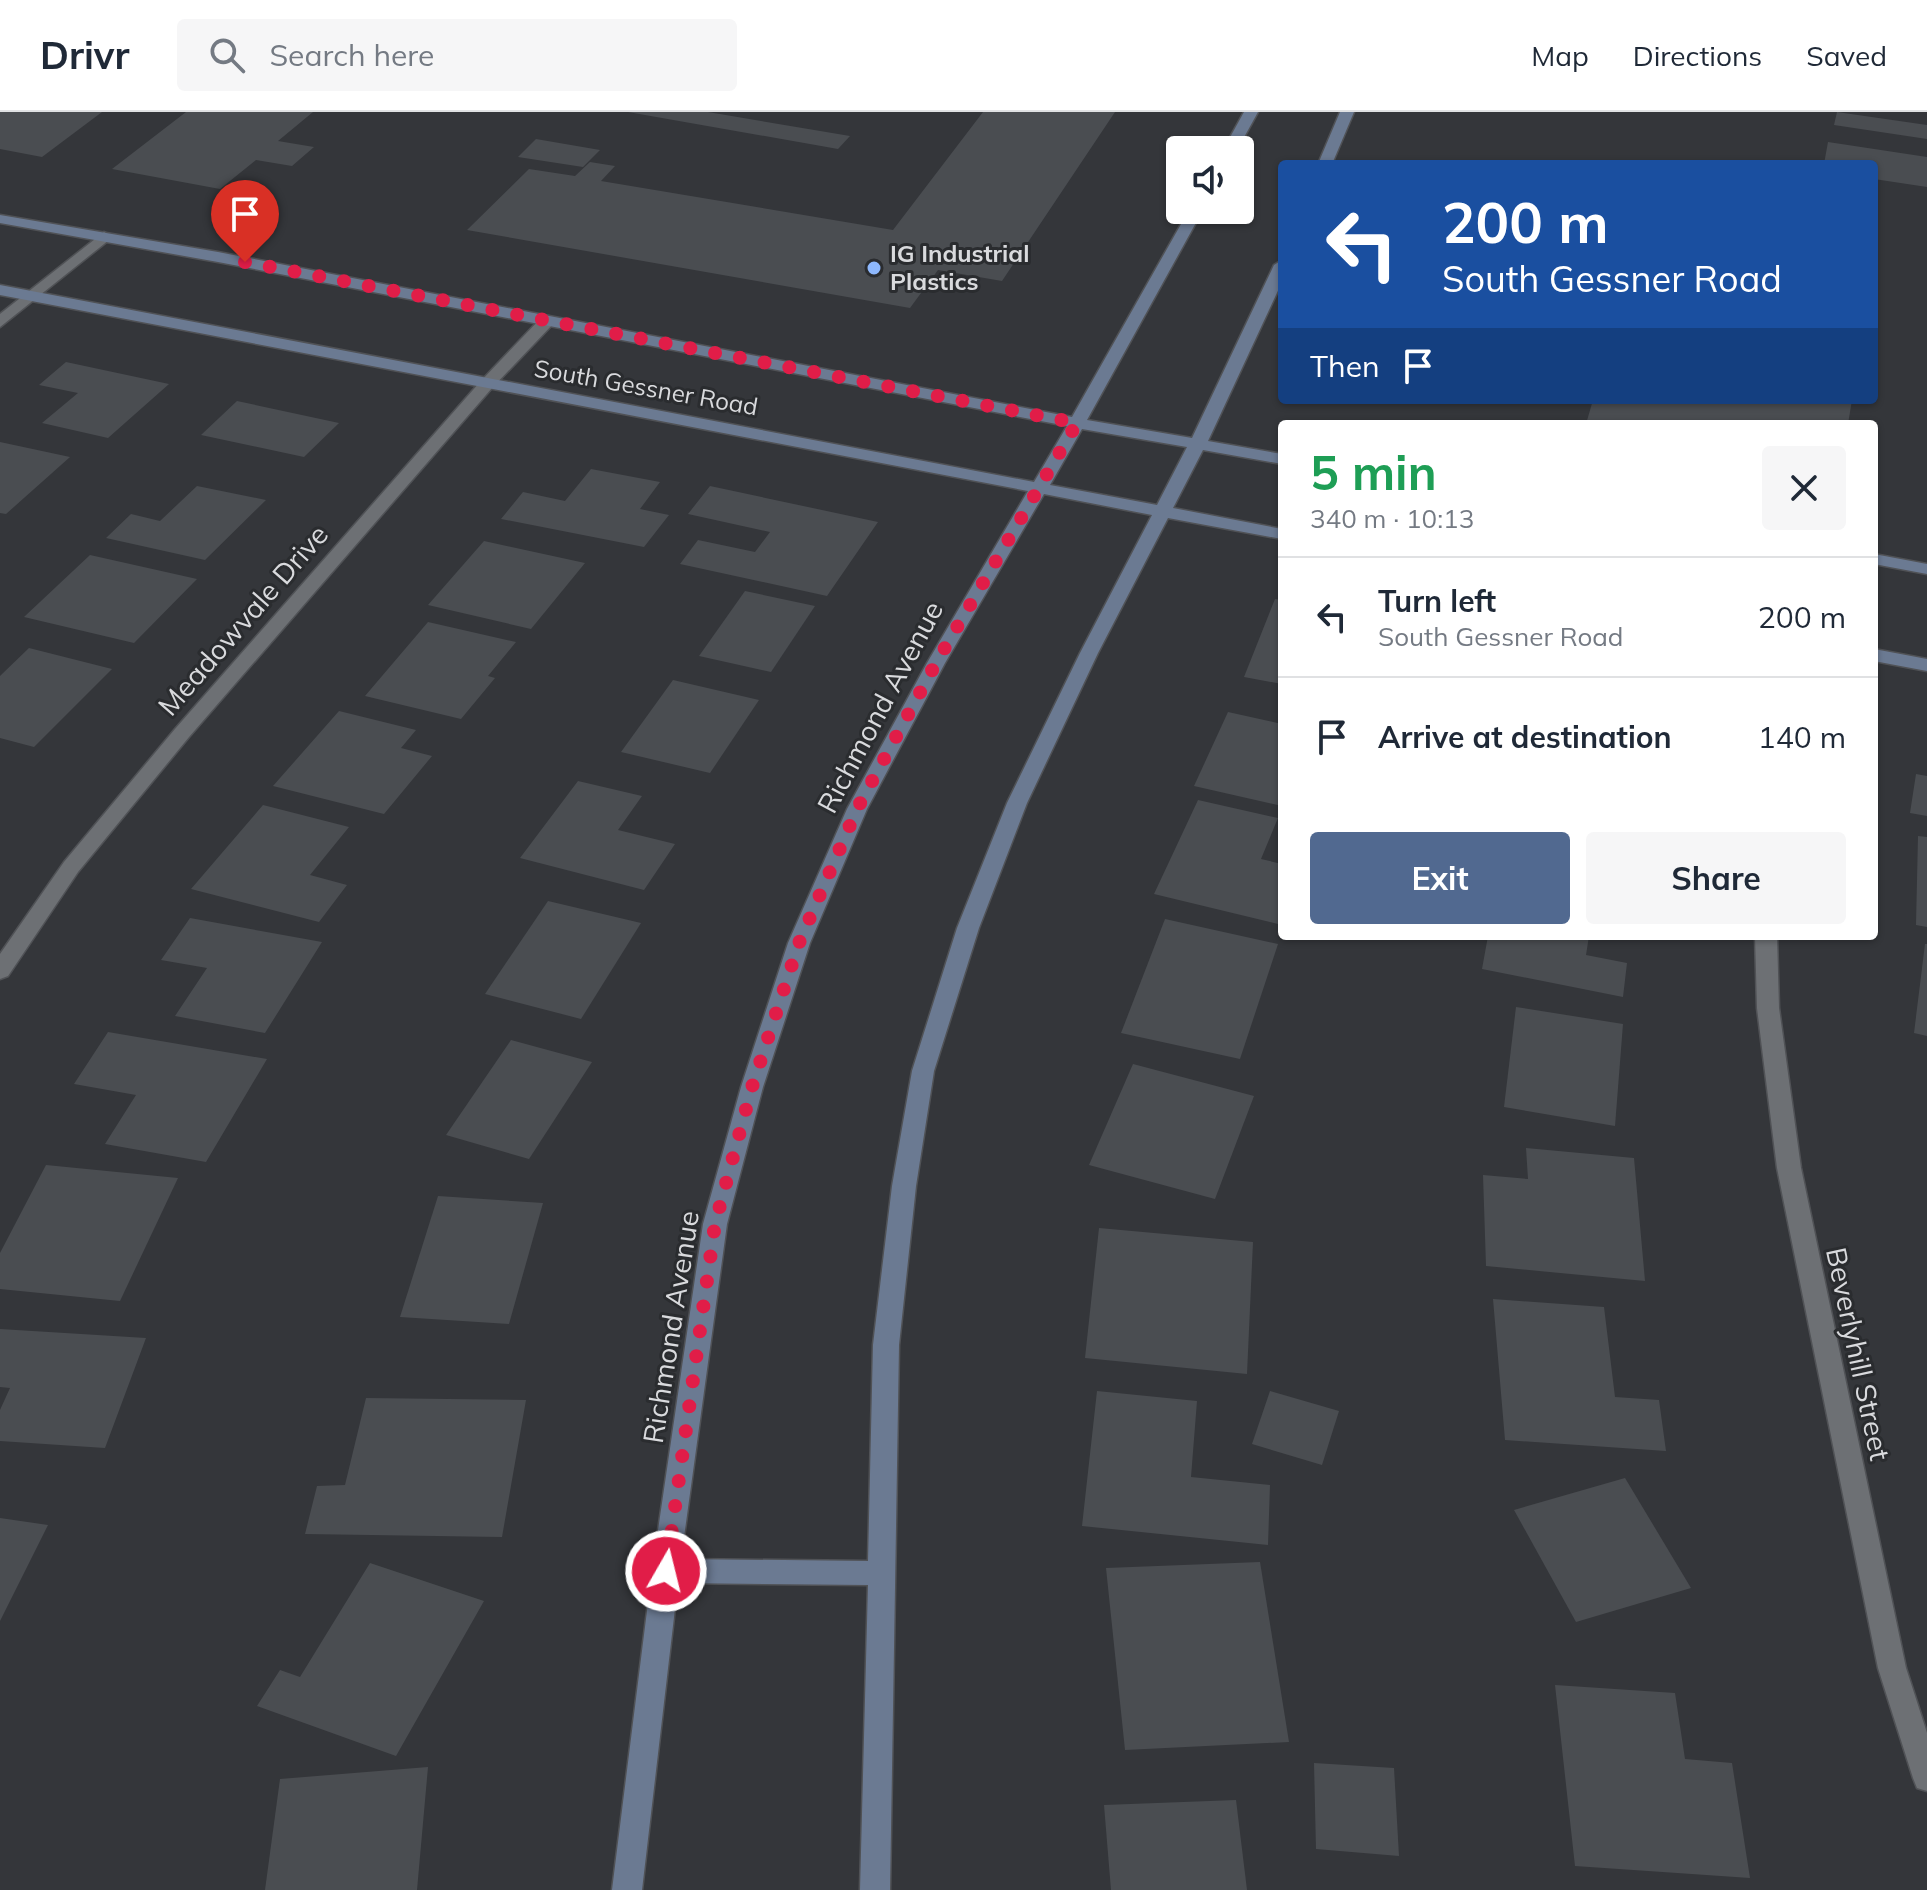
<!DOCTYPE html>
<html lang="en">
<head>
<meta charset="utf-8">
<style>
  body { margin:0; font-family:Mulish,sans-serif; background:#f6f6f7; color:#1f2937; height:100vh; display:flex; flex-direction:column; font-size:30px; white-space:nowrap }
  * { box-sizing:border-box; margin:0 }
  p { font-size:26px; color:#747a83 }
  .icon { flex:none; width:44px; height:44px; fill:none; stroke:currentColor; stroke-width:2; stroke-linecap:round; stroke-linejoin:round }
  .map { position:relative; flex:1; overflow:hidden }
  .side { position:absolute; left:1278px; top:308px; width:600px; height:520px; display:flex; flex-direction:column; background:#fff; border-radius:8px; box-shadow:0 2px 6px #0004 }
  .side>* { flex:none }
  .banner { position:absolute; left:1278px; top:48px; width:600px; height:244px; border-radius:8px; box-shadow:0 2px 6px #0004; background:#1a4fa0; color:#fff; overflow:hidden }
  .buttons { position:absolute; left:1166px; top:24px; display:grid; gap:16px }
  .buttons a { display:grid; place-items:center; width:88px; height:88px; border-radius:8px; background:#fff; box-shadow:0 2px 6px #0004; font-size:40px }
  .pin { position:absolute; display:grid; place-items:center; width:68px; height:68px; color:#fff; margin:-82px -34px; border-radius:50% 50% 50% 0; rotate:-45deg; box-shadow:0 0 8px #0007 }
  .pin .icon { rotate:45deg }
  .me { position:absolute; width:88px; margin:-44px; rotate:8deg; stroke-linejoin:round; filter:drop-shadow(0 0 6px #0008) }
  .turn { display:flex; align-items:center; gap:28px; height:168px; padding:0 32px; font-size:36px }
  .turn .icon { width:104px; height:104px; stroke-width:2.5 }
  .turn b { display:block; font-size:56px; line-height:68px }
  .then { display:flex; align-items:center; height:76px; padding:0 32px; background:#0003; gap:16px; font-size:30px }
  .round { display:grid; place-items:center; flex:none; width:84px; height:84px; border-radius:8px; background:#f6f6f7 }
  .headline { display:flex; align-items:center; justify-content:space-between; height:136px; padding:0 32px }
  h1 { font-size:48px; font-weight:700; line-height:60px; color:#1e9e55 }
  .action { display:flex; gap:16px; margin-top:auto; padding:16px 32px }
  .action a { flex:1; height:92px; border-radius:8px; background:#516990; color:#fff; font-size:32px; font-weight:700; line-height:92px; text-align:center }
  .action a+a { background:#f6f6f7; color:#1f2937 }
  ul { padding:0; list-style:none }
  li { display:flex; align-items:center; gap:24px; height:120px; padding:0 32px; border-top:2px solid #e0e1e3 }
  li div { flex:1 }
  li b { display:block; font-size:30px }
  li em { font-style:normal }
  header { display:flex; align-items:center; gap:48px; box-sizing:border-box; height:112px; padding:0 40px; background:#fff; border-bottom:2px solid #e0e1e3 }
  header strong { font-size:38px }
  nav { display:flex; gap:44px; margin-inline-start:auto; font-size:28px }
  .search { width:560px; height:72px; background:#f6f6f7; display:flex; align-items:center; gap:20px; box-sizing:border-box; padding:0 28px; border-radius:8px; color:#747a83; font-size:30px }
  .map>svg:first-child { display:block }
</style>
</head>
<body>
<header>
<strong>Drivr</strong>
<div class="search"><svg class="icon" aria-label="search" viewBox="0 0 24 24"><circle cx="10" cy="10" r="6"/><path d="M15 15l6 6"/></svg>Search here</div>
<nav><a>Map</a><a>Directions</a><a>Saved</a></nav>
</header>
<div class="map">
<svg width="1927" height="1778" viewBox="0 0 1927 1778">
  <rect width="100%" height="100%" fill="#34363a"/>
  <g fill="#4a4d51">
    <path d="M0,0h102l-60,45 -42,-8z"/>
    <path d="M186,0h127l-35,29 36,6 -22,19 -36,-6 -36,29 -108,-20z"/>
    <path d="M628,0h80l142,24 -12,13z"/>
    <path d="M983,0h132l-113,169 -64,-11 -28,38 -443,-78 62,-61 46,7 15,-14 25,4 -14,15 292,49z"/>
    <path d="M1837,0l90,13v14l-93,-14z"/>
    <path d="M536,27l64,11 -17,17 -65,-10z"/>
    <path d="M1828,30l99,15v30l-53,-8v-15h-50z"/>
    <path d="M66,250l103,22 -61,54 -66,-15 36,-30 -39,-8z"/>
    <path d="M1593,288h259l-4,24h-262z"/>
    <path d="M237,289l102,22 -35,34 -103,-22z"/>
    <path d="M0,330l70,15 -64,57 -6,-1z"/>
    <path d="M591,357l69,13 -20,27 29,6 -25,32 -143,-28 22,-27 42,9z"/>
    <path d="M197,374l69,14 -61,60 -99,-22 25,-24 29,7z"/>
    <path d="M710,374l168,36 -51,74 -147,-32 18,-24 57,12 15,-20 -82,-18z"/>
    <path d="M484,429l101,22 -54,66 -103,-24z"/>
    <path d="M90,443l107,24 -63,64 -110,-26z"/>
    <path d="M745,479l70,15 -44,66 -72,-16z"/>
    <path d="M1275,487l7,1v84l-38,-7z"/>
    <path d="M428,510l88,20 -28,34 7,2 -34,41 -96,-23z"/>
    <path d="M29,536l83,21 -78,78 -34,-9v-62z"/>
    <path d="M673,568l86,20 -49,73 -89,-21z"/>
    <path d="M339,599l77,19 -15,18 31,8 -48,58 -111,-28z"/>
    <path d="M1228,600l54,12v82l-88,-20z"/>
    <path d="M1916,662l11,2v40l-17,-3z"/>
    <path d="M578,669l64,15 -24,34 57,14 -31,46 -124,-32z"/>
    <path d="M1198,688l80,18 -17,41 21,5v61l-128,-31z"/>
    <path d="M263,693l86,22 -39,48 37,10 -28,37 -128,-33z"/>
    <path d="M1918,724l9,1v90l-11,-2z"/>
    <path d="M548,789l93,22 -60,96 -96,-25z"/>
    <path d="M190,806l132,24 -57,91 -90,-17 32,-48 -46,-8z"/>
    <path d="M1165,807l113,25 -38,115 -119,-26z"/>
    <path d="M1488,824h101l-3,19 41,8 -4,34 -141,-28z"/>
    <path d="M1925,832h2v92l-13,-3z"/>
    <path d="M1516,895l107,17 -8,102 -111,-19z"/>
    <path d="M108,920l159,27 -61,103 -101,-18 31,-49 -62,-11z"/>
    <path d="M511,928l81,22 -63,97 -83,-24z"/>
    <path d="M1133,952l121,32 -39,103 -126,-34z"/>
    <path d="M1526,1036l108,10 11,123 -159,-15 -3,-91 45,4z"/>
    <path d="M46,1053l132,13 -58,123 -120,-12v-36z"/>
    <path d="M438,1084l105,7 -34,121 -109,-7z"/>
    <path d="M1099,1116l154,14 -6,132 -162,-16z"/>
    <path d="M1493,1187l111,8 11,90 44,3 7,51 -161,-11z"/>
    <path d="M0,1217l146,9 -41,110 -105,-7v-31l10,-22 -10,-1z"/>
    <path d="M1097,1279l100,10 -6,76 79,8 -2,60 -186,-19z"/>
    <path d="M1270,1279l69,20 -17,54 -70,-21z"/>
    <path d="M366,1286l160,2 -24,137 -197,-3 12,-48 28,-1z"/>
    <path d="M1625,1366l66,110 -115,34 -62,-112z"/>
    <path d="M0,1406l48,7 -48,96z"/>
    <path d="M1260,1450l29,180 -164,8 -19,-182z"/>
    <path d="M370,1451l114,38 -88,155 -139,-50 23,-36 20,7z"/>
    <path d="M1555,1573l120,8 10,66 47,4 18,115 -175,-12z"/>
    <path d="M1314,1651l80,5 5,88 -83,-7z"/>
    <path d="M428,1655l-11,123h-152l15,-111z"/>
    <path d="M1236,1688l11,90h-136l-7,-85z"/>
  </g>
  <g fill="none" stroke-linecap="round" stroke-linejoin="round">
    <defs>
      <g id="minor">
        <path d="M104,120l8,5 -3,3 -109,87v-13z"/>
        <path d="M547,204l6,2v6l-61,64 -303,349 -111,135 -70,104 -8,3v-25l64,-92 111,-133 305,-347 61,-64z"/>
        <path d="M1755,824h22l2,72 22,160 105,500 21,65v58l-10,-3 -4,-10 -35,-110 -101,-500 -20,-160z"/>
      </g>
      <g id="secondary">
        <path d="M1244,0h14l-21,38h-14z"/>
        <path d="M1340,0h14l-22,52h-14z"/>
        <path d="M1189,98h14l-116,210 105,18 82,-173 8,-5v22l-74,159 74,13v10l-79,-14 -30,58 109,21v10l-114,-21 -70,135 -71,150 -48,125 -45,143 -18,115 -17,159 -9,545h-30l8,-305 -190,-2 -36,307h-30l40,-319 51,-347 38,-137 47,-144 59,-134 80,-146 101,-172 -1028,-196v-10l1034,197 33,-56 -849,-164 -218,-39v-8l218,37 854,165zM1082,317l105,18 -30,58 -107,-20zM1044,382l108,21 -72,138 -73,150 -50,125 -45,143 -20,115 -19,159 -5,216 -187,-2 46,-335 36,-137 47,-144 57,-134 78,-146z"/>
        <path d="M1874,442l53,10v10l-53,-10z"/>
        <path d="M1874,537l53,10v12l-53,-10z"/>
      </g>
    </defs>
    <use href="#minor" stroke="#505256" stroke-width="3"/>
    <use href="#secondary" stroke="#505256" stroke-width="3"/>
    <use href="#minor" fill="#6d7074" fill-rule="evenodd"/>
    <use href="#secondary" fill="#6b7a92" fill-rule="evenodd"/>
  </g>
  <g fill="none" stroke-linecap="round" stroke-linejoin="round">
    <path stroke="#e11d48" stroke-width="14" stroke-dasharray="0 25.2" d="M245,150l832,161 -141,240 -79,146 -58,134 -47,144 -37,137 -49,347"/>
  </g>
  <circle fill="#8eb8fd" stroke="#2a2c2f" stroke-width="3" cx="874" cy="156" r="8"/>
  <g text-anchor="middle" stroke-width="6" stroke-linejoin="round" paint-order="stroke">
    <g font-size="24" font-weight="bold" fill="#d9dadd" stroke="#2a2c2f" text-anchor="start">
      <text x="890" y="150">IG Industrial<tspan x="890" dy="28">Plastics</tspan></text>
    </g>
    <g font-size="24" fill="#d9dadd" stroke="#2a2c2f">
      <text transform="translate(646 276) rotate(10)" y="8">South Gessner Road</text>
    </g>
    <g font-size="28" fill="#d9dadd" stroke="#2a2c2f">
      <text transform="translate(243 508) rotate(-49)" y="10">Meadowvale Drive</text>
      <text transform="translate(880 595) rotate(-62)" y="10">Richmond Avenue</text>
      <text transform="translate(671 1215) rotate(-81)" y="10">Richmond Avenue</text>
      <text transform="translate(1858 1242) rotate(78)" y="10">Beverlyhill Street</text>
    </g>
  </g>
</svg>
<div class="buttons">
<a><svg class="icon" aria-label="sound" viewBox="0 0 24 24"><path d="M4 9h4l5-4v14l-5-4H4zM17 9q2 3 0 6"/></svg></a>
</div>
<div class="pin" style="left:245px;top:150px;background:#d93025"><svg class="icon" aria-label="arrive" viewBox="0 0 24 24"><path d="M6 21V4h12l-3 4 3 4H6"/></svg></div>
<svg class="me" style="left:666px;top:1459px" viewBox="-20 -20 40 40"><circle r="17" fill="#e11d48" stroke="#fff" stroke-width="3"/><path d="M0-11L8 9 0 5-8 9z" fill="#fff"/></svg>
<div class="banner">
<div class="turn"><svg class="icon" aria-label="left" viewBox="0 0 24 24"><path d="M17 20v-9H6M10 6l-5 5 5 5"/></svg><div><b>200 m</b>South Gessner Road</div></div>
<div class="then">Then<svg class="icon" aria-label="arrive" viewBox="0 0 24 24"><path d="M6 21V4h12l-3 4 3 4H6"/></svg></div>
</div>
<section class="side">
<div class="headline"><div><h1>5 min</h1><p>340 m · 10:13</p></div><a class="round"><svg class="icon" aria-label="close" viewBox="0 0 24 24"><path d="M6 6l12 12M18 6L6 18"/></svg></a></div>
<ul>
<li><svg class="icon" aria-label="left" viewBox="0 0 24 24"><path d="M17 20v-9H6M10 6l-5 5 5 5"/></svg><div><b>Turn left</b><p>South Gessner Road</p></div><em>200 m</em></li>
<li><svg class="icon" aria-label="arrive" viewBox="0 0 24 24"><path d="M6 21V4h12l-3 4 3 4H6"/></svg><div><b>Arrive at destination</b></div><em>140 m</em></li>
</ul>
<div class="action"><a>Exit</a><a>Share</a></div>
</section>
</div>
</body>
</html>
